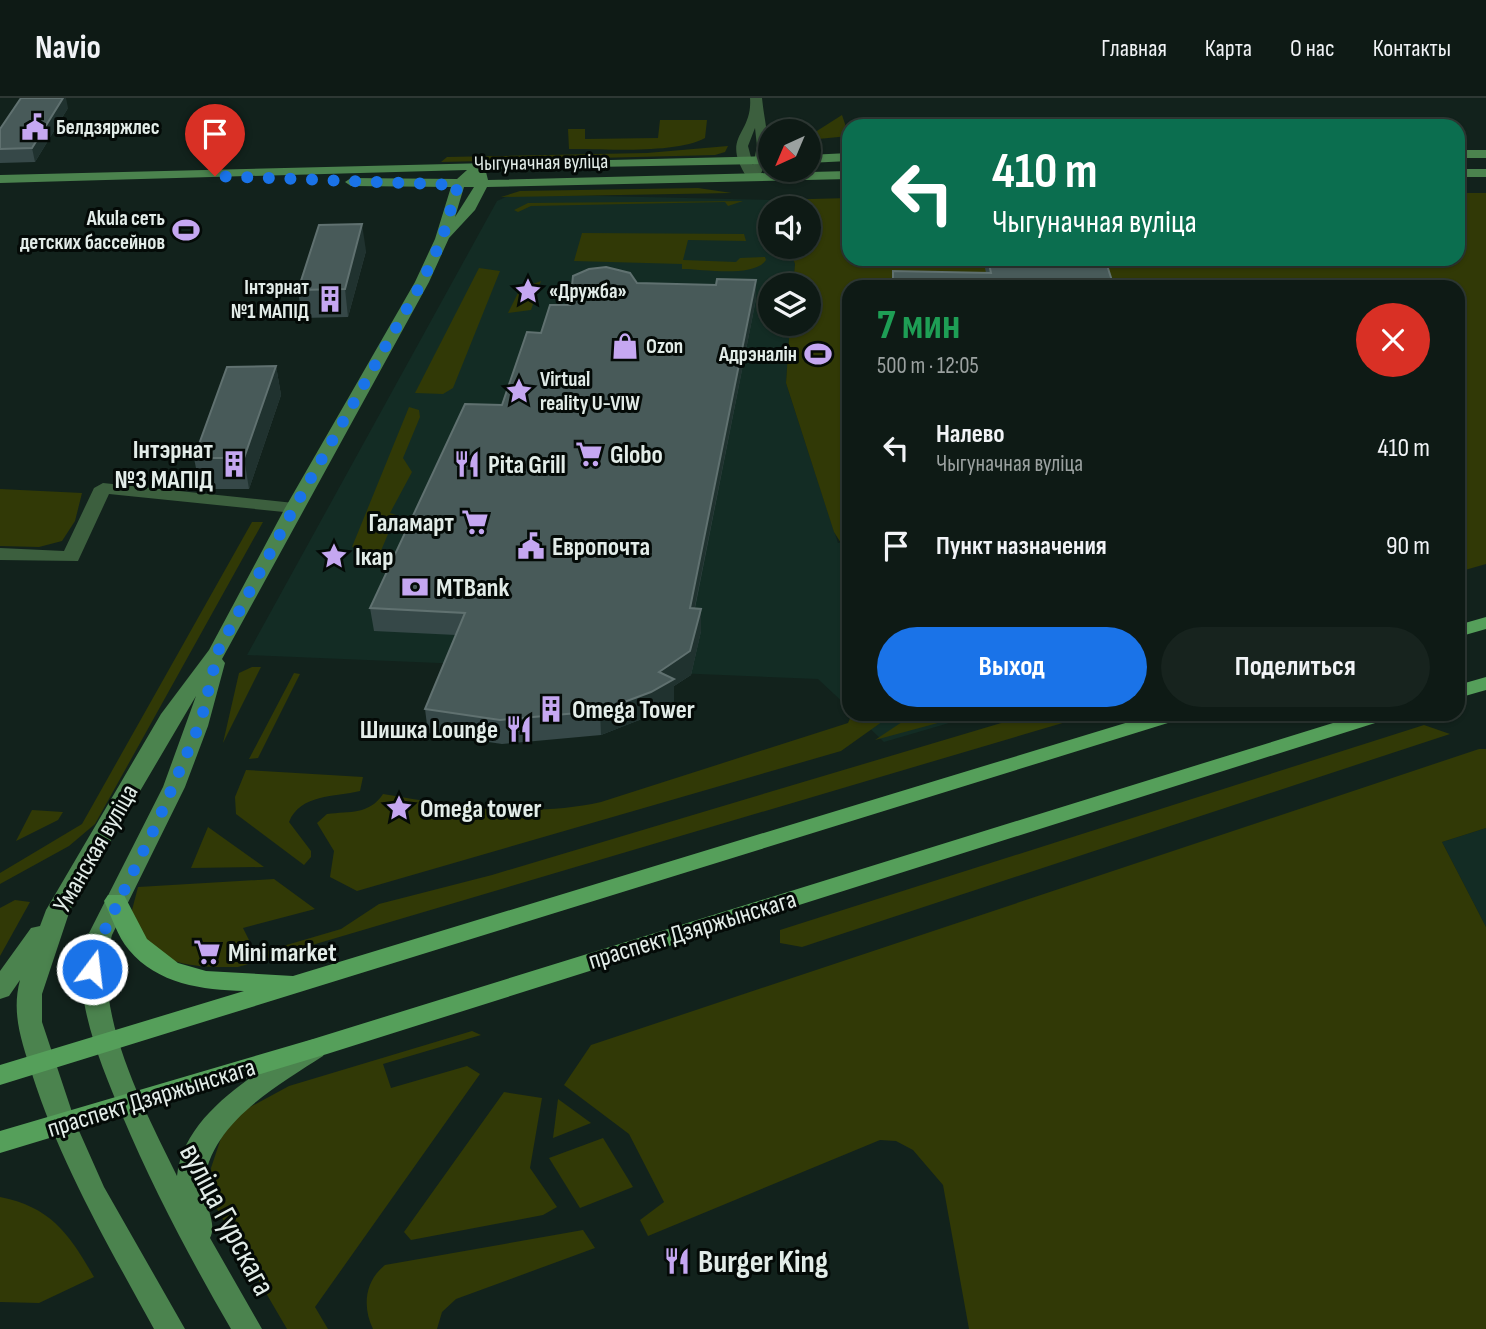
<!DOCTYPE html>
<html lang="ru">
<head>
<meta charset="utf-8">
<style>
  body { margin:0; font-family:"Sofia Sans Condensed",sans-serif; background:#17231e; color:#f1f3f6; height:100vh; display:flex; flex-direction:column; font-size:26px; white-space:nowrap }
  * { box-sizing:border-box; margin:0 }
  p { font-size:23px; color:#9ba1a0 }
  .icon { flex:none; width:38px; height:38px; fill:none; stroke:currentColor; stroke-width:2; stroke-linecap:round; stroke-linejoin:round }
  .map { position:relative; flex:1; overflow:hidden }
  .sheet { position:absolute; left:842px; top:182px; width:623px; height:441px; display:flex; flex-direction:column; background:#0e1a15; border-radius:21px; box-shadow:0 2px 5px #0004,0 0 0 2px #2e3834 }
  .sheet>* { flex:none }
  .banner { position:absolute; left:842px; top:21px; width:623px; height:147px; border-radius:21px; box-shadow:0 2px 5px #0004,0 0 0 2px #2e3834; background:#0b6e4f; color:#fff; overflow:hidden }
  .needle { width:46px; rotate:224deg }
  .fabs { position:absolute; left:758px; top:21px; display:grid; gap:14px }
  .fabs a { display:grid; place-items:center; width:63px; height:63px; border-radius:50%; background:#0e1a15; box-shadow:0 2px 5px #0004,0 0 0 2px #2e3834; font-size:35px }
  .pin { position:absolute; display:grid; place-items:center; width:60px; height:60px; color:#fff; margin:-72px -30px; border-radius:50% 50% 50% 0; rotate:-45deg; box-shadow:0 0 7px #0007 }
  .pin .icon { rotate:45deg }
  .me { position:absolute; width:77px; margin:-38px; rotate:15deg; stroke-linejoin:round; filter:drop-shadow(0 0 5px #0008) }
  .turn { display:flex; align-items:center; gap:24px; height:147px; padding:0 35px; font-size:32px }
  .turn .icon { width:91px; height:91px; stroke-width:2.5 }
  .turn b { display:block; font-size:49px; line-height:60px }
  .round { display:grid; place-items:center; flex:none; width:74px; height:74px; border-radius:37px; background:#17231e }
  .head { display:flex; align-items:center; justify-content:space-between; height:119px; padding:0 35px }
  h1 { font-size:42px; font-weight:700; line-height:52px; color:#1e9e55 }
  .action { display:flex; gap:14px; margin-top:auto; padding:14px 35px }
  .action a { flex:1; height:80px; border-radius:42px; background:#1a73e8; color:#fff; font-size:28px; font-weight:700; line-height:80px; text-align:center }
  .action a+a { background:#17231e; color:#f1f3f6 }
  ul { padding:0; list-style:none }
  li { display:flex; align-items:center; gap:21px; height:98px; padding:0 35px }
  li div { flex:1 }
  li b { display:block; font-size:26px }
  li em { font-style:normal }
  header { display:flex; align-items:center; gap:42px; box-sizing:border-box; height:98px; padding:0 35px; background:#0e1a15; border-bottom:2px solid #2e3834 }
  header strong { font-size:33px }
  nav { display:flex; gap:38px; margin-inline-start:auto; font-size:24px }
  .map>svg:first-child { display:block }
</style>
</head>
<body>
<header>
<strong>Navio</strong>
<nav><a>Главная</a><a>Карта</a><a>О нас</a><a>Контакты</a></nav>
</header>
<div class="map">
<svg width="1486" height="1231" viewBox="0 0 1486 1231">
  <rect width="100%" height="100%" fill="#12221c"/>
  <g fill="#132c24">
    <path d="M512,96l261,6 2,8h-5v39h19l6,17 -2,21h-23v39h20l-4,59 52,160 11,-2v167l-31,-29 -571,-24 250,-454z"/>
    <path d="M855,616h125l-96,28z"/>
    <path d="M1486,730v99l-44,-85z"/>
  </g>
  <g fill="#313906">
    <path d="M842,17l7,21 -31,3 -9,-3z"/>
    <path d="M660,22h47l-2,18c-28,16 -102,11 -136,11l-1,-20h17v10l73,-1z"/>
    <path d="M728,48l-3,6 -10,3 -274,7 6,-5 200,-4z"/>
    <path d="M698,90l34,5 -231,4 19,-6z"/>
    <path d="M1458,95h28v371l-28,8v-285h-609v255l-8,1 -7,-11 -48,-149 4,-59h18v-39h-15l2,-21 -6,-17h19v-39h-33l-2,-8 76,-2v61h609z"/>
    <path d="M743,103l-15,5 -3,-4 -194,4 -13,6 -4,-2 14,-7z"/>
    <path d="M582,135l162,1 2,7 -58,-1 -5,20 53,2 4,-4 25,-1 1,3c-12,18 -63,9 -84,9v-5l-108,-3z"/>
    <path d="M479,170l21,3 -47,117 -10,6 -28,-1z"/>
    <path d="M541,183l-10,29 -23,3 12,-24z"/>
    <path d="M409,309l10,3 1,7 -17,41 9,14 -22,41 6,2 -16,38 -28,-6z"/>
    <path d="M0,391l82,4 -7,28 -13,20 -23,6 -39,-1z"/>
    <path d="M252,424h11l-168,302 -26,22 -69,38v-11l82,-49z"/>
    <path d="M252,569h9l-38,76 16,-70z"/>
    <path d="M294,575l6,1 -42,84 -9,1z"/>
    <path d="M852,616h41l-52,37 -484,140 -27,-14 4,-26 -17,-28 10,-9c23,-3 42,1 56,-20 70,12 148,24 218,8l247,-79z"/>
    <path d="M914,616h57l-96,26z"/>
    <path d="M1031,616h62l-855,253c-29,0 -69,2 -90,-24 -7,-8 -11,-20 -17,-29l7,-27 136,-8 41,30 -72,19 13,26 85,-25 38,-25 113,-29z"/>
    <path d="M1424,627l26,9 -648,213 -22,-4v-13z"/>
    <path d="M1479,651h7v79l-44,14 44,85v402h-517l-26,-144 -30,-35 -17,-9 -16,-1 -232,96 -8,-16 24,-18 -35,-68 -65,-49 27,-40z"/>
    <path d="M246,672l117,7 -3,14c-25,6 -60,3 -71,31l22,29v6l-7,8 -68,-51 -1,-17z"/>
    <path d="M32,712l31,2 -5,8 -42,21z"/>
    <path d="M208,729l56,40 -73,1z"/>
    <path d="M15,802l15,2 -30,54v-48z"/>
    <path d="M472,933l9,4 -98,29 8,24 76,-22 13,8 -165,233 13,22h-41l-73,-125 -3,-36 10,-30 18,-25 50,-27z"/>
    <path d="M504,994l38,6 -12,70 27,39 -14,8 -132,25 -7,-8z"/>
    <path d="M558,1001l33,24 -38,15z"/>
    <path d="M603,1040l30,49 -53,21 -31,-50z"/>
    <path d="M0,1099c51,10 69,37 94,80l-55,26 -39,-1z"/>
    <path d="M583,1132l12,18 -139,51 -14,13 -5,17h-64c-11,-23 -8,-48 12,-64z"/>
  </g>
  <g fill="none" stroke-linecap="round" stroke-linejoin="round">
    <g fill="#3c5f3e" fill-rule="evenodd">
      <path d="M750,0h12c3,31 13,53 -4,81h-10c-29,-44 5,-43 2,-81zM755,30l2,18 -4,19 -5,-19z"/>
      <path d="M103,385l191,20 9,5 -9,5 -185,-19 -31,67 -78,-1v-12l64,3 30,-63z"/>
    </g>
    <g fill="#4b834e" fill-rule="evenodd">
      <rect x="1458" y="52" width="28" height="8"/>
      <path d="M849,55v8l-41,2v-8z"/>
      <path d="M770,58v8l-287,5 -2,2 5,1 2,8 361,-9v8l-362,8 -12,23 -26,28 -20,44 -207,377 3,4 -17,63 -23,61 -73,148c-22,74 33,175 65,241 7,-63 80,-103 128,-134l9,-3 9,3 4,7 -4,7c-46,30 -115,68 -119,130 -1,17 14,37 6,52l52,91h-31c-40,-69 -78,-140 -109,-214 -17,-40 -35,-84 -40,-127 -2,-18 1,-37 6,-53l75,-148 33,-91 -126,214 -28,84v28l34,102 28,63 81,142h-31c-46,-84 -93,-164 -122,-255 -10,-32 -21,-60 -12,-94l-11,16 -9,3v-28l31,-43 9,-2 6,-16 115,-196 48,-64 76,-142 130,-226 20,-43 16,-52 -100,-1 -6,-4 6,-4 106,1 10,-9 -467,13v-8zM464,89h10l-19,30z"/>
      <rect x="1458" y="71" width="28" height="8"/>
    </g>
    <g fill="#559f5a" fill-rule="evenodd">
      <path d="M1486,519v12l-28,8v-12z"/>
      <path d="M1486,579v13l-28,8v-13z"/>
      <path d="M1155,616h33l-4,4 -1184,367v-20l244,-74c-41,-1 -87,-7 -115,-41 -12,-14 -17,-33 -25,-49l4,-6h16l23,44 31,24 28,8 87,5z"/>
      <path d="M1362,616h33l-4,4 -1064,336 -327,99v-22l313,-92z"/>
    </g>
  </g>
  <g fill="#364848">
    <path d="M68,10l-33,54 -35,1v-34z"/>
    <path d="M366,153l-18,66 -46,1 -4,-28z"/>
    <path d="M985,161h120l9,28h-222l1,-16 93,2 -1,-5z"/>
    <path d="M756,182v19l-61,309 6,23 -10,44 -17,11v16l-22,13 -51,20 -99,9 -74,-11 -3,-24 31,-74 -82,-4 -4,-23 132,-203 39,-72 29,-28 67,-22 79,2z"/>
    <path d="M276,268l5,29 -32,94h-49l-6,-31z"/>
  </g>
  <g fill="#20322f">
    <path d="M63,0h3l2,10 -33,54 -3,-14z"/>
    <path d="M362,126l4,27 -18,66 -3,-28z"/>
    <path d="M756,182v19l-66,332v-23z"/>
    <path d="M276,268l5,29 -32,94 -5,-31z"/>
    <path d="M701,511v22l-10,44 -17,11v16l-22,13 -51,20 -1,-24 59,-39z"/>
  </g>
  <g fill="#485a59" stroke="#607170" stroke-width="2">
    <path d="M21,0h42l-31,50 -32,1v-20z"/>
    <path d="M362,126l-17,65 -47,1 21,-65z"/>
    <path d="M988,161h117l9,28h-221v-16l98,2z"/>
    <path d="M606,169l24,6 7,10 79,2 1,-6 39,1 -66,328 11,1 -11,42 -31,21 15,7 -23,13 -51,19 -100,9 -75,-11 40,-96 -95,-5 95,-204 37,1 25,-73 14,1 9,-28h20l3,-29 16,-7z"/>
    <path d="M276,268l-32,92h-50l33,-91z"/>
  </g>
  <g fill="none" stroke-linecap="round" stroke-linejoin="round">
    <path stroke="#1a73e8" stroke-width="12" stroke-dasharray="0 21.6" d="M92,871l3,-19 62,-127 44,-102 17,-70 76,-143 128,-226 20,-43 16,-54 -243,-9"/>
  </g>
  <defs>
    <symbol id="civic-bare" viewBox="-9 -9 18 18"><path d="M-.6-6.5H3V-4.5H.6V-3L4-1V1h2V6H-6V1h2V-1L-.6-3ZM-1.2 2.5V6h2.4V2.5Z" fill="#c5a7f1" stroke="#040a07" stroke-width="2.5" paint-order="stroke"/></symbol>
    <symbol id="stadium-bare" viewBox="-9 -9 18 18"><path d="M0-5a6.5 5 0 1 0 0 10a6.5 5 0 1 0 0-10ZM-3.5-1.8h7v3.6h-7Z" fill="#c5a7f1" stroke="#040a07" stroke-width="2.5" paint-order="stroke"/></symbol>
    <symbol id="sight-bare" viewBox="-9 -9 18 18"><path d="M0-6L1.8-2.2L6-1.7L2.9 1.2L3.7 5.4L0 3.3L-3.7 5.4L-2.9 1.2L-6-1.7L-1.8-2.2Z" fill="#c5a7f1" stroke="#040a07" stroke-width="2.5" paint-order="stroke"/></symbol>
    <symbol id="building-bare" viewBox="-9 -9 18 18"><path d="M-4-6H4V6H1V3H-1V6H-4ZM-2.5-4.3h1.7v1.8h-1.7ZM.8-4.3h1.7v1.8H.8ZM-2.5-1h1.7V.8h-1.7ZM.8-1h1.7V.8H.8Z" fill="#c5a7f1" stroke="#040a07" stroke-width="2.5" paint-order="stroke"/></symbol>
    <symbol id="shop-bare" viewBox="-9 -9 18 18"><path d="M-5-2.5h2.3a2.7 3.5 0 0 1 5.4 0H5L5.5 6h-11ZM-1.5-2.5h3a1.5 2.3 0 0 0-3 0Z" fill="#c5a7f1" stroke="#040a07" stroke-width="2.5" paint-order="stroke"/></symbol>
    <symbol id="supermarket-bare" viewBox="-9 -9 18 18"><path d="M-6-5.5h2.5l.6 2H6L4.5 2H-2.5L-4.4-4H-6ZM-1.5 3.2a1.3 1.3 0 1 0 .1 0ZM3 3.2a1.3 1.3 0 1 0 .1 0Z" fill="#c5a7f1" stroke="#040a07" stroke-width="2.5" paint-order="stroke"/></symbol>
    <symbol id="restaurant-bare" viewBox="-9 -9 18 18"><path d="M-5-6h1v4h1v-4h1v4h1v-4h1v5L-1.5 .5V6h-2V.5L-5-1ZM5-6V6H3V1.5H1.5Q1.5-4 5-6Z" fill="#c5a7f1" stroke="#040a07" stroke-width="2.5" paint-order="stroke"/></symbol>
    <symbol id="bank-bare" viewBox="-9 -9 18 18"><path d="M-6-4H6V4H-6ZM0-2.3a2.3 2.3 0 1 0 0 4.6a2.3 2.3 0 1 0 0-4.6Z" fill="#c5a7f1" stroke="#040a07" stroke-width="2.5" paint-order="stroke"/></symbol>
  </defs>
  <g fill-rule="evenodd">
    <use href="#civic-bare" x="16" y="10" width="38" height="38"/>
    <use href="#stadium-bare" x="167" y="113" width="38" height="38"/>
    <use href="#sight-bare" x="509" y="174" width="38" height="38"/>
    <use href="#building-bare" x="311" y="182" width="38" height="38"/>
    <use href="#shop-bare" x="606" y="229" width="38" height="38"/>
    <use href="#stadium-bare" x="799" y="237" width="38" height="38"/>
    <use href="#sight-bare" x="500" y="274" width="38" height="38"/>
    <use href="#supermarket-bare" x="570" y="337" width="38" height="38"/>
    <use href="#building-bare" x="215" y="347" width="38" height="38"/>
    <use href="#restaurant-bare" x="448" y="347" width="38" height="38"/>
    <use href="#supermarket-bare" x="456" y="405" width="38" height="38"/>
    <use href="#civic-bare" x="512" y="429" width="38" height="38"/>
    <use href="#sight-bare" x="315" y="439" width="38" height="38"/>
    <use href="#bank-bare" x="396" y="470" width="38" height="38"/>
    <use href="#building-bare" x="532" y="592" width="38" height="38"/>
    <use href="#restaurant-bare" x="500" y="612" width="38" height="38"/>
    <use href="#sight-bare" x="380" y="691" width="38" height="38"/>
    <use href="#supermarket-bare" x="188" y="835" width="38" height="38"/>
    <use href="#restaurant-bare" x="658" y="1144" width="38" height="38"/>
  </g>
  <g text-anchor="middle" stroke-width="6" stroke-linejoin="round" paint-order="stroke">
    <g font-size="21" font-weight="bold" fill="#e2ece8" stroke="#040a07" text-anchor="start">
      <text x="56" y="36">Белдзяржлес</text>
      <text x="165" y="127" text-anchor="end">Akula сеть<tspan x="165" dy="24">детских бассейнов</tspan></text>
      <text x="309" y="196" text-anchor="end">Інтэрнат<tspan x="309" dy="24">№1 МАПІД</tspan></text>
      <text x="549" y="200">«Дружба»</text>
      <text x="646" y="255">Ozon</text>
      <text x="797" y="263" text-anchor="end">Адрэналін</text>
      <text x="540" y="288">Virtual<tspan x="540" dy="24">reality U-VIW</tspan></text>
    </g>
    <g font-size="21" fill="#e2ece8" stroke="#040a07">
      <text transform="translate(541 64) rotate(-1)" y="7">Чыгуначная вуліца</text>
    </g>
    <g font-size="26" font-weight="bold" fill="#e2ece8" stroke="#040a07" text-anchor="start">
      <text x="213" y="360" text-anchor="end">Інтэрнат<tspan x="213" dy="30">№3 МАПІД</tspan></text>
      <text x="610" y="365">Globo</text>
      <text x="488" y="375">Pita Grill</text>
      <text x="454" y="433" text-anchor="end">Галамарт</text>
      <text x="552" y="457">Европочта</text>
      <text x="355" y="467">Ікар</text>
      <text x="436" y="498">MTBank</text>
      <text x="572" y="620">Omega Tower</text>
      <text x="498" y="640" text-anchor="end">Шишка Lounge</text>
      <text x="420" y="719">Omega tower</text>
      <text x="228" y="863">Mini market</text>
    </g>
    <g font-size="26" fill="#e2ece8" stroke="#040a07">
      <text transform="translate(95 750) rotate(-60)" y="9">Уманская вуліца</text>
      <text transform="translate(692 831) rotate(-17)" y="9">праспект Дзяржынскага</text>
      <text transform="translate(151 999) rotate(-17)" y="9">праспект Дзяржынскага</text>
    </g>
    <g font-size="32" fill="#e2ece8" stroke="#040a07">
      <text transform="translate(228 1121) rotate(62)" y="11">вуліца Гурскага</text>
    </g>
    <g font-size="32" font-weight="bold" fill="#e2ece8" stroke="#040a07" text-anchor="start">
      <text x="698" y="1174">Burger King</text>
    </g>
  </g>
</svg>
<div class="fabs">
<a><svg class="needle" viewBox="-14 -14 28 28"><path d="M0-13l5 13h-10z" fill="#e53935"/><path d="M0 13l5-13h-10z" fill="#9ba1a0"/></svg></a>
<a><svg class="icon" aria-label="sound" viewBox="0 0 24 24"><path d="M4 9h4l5-4v14l-5-4H4zM17 9q2 3 0 6"/></svg></a>
<a><svg class="icon" aria-label="layers" viewBox="0 0 24 24"><path d="M12 4l9 5-9 5-9-5zM3 14l9 5 9-5"/></svg></a>
</div>
<div class="pin" style="left:215px;top:78px;background:#d93025"><svg class="icon" aria-label="arrive" viewBox="0 0 24 24"><path d="M6 21V4h12l-3 4 3 4H6"/></svg></div>
<svg class="me" style="left:92px;top:871px" viewBox="-20 -20 40 40"><circle r="17" fill="#1a73e8" stroke="#fff" stroke-width="3"/><path d="M0-11L8 9 0 5-8 9z" fill="#fff"/></svg>
<div class="banner">
<div class="turn"><svg class="icon" aria-label="left" viewBox="0 0 24 24"><path d="M17 20v-9H6M10 6l-5 5 5 5"/></svg><div><b>410 m</b>Чыгуначная вуліца</div></div>
</div>
<section class="sheet">
<div class="head"><div><h1>7 мин</h1><p>500 m · 12:05</p></div><a class="round" style="background:#d93025;color:#fff"><svg class="icon" aria-label="close" viewBox="0 0 24 24"><path d="M6 6l12 12M18 6L6 18"/></svg></a></div>
<ul>
<li><svg class="icon" aria-label="left" viewBox="0 0 24 24"><path d="M17 20v-9H6M10 6l-5 5 5 5"/></svg><div><b>Налево</b><p>Чыгуначная вуліца</p></div><em>410 m</em></li>
<li><svg class="icon" aria-label="arrive" viewBox="0 0 24 24"><path d="M6 21V4h12l-3 4 3 4H6"/></svg><div><b>Пункт назначения</b></div><em>90 m</em></li>
</ul>
<div class="action"><a>Выход</a><a>Поделиться</a></div>
</section>
</div>
</body>
</html>
